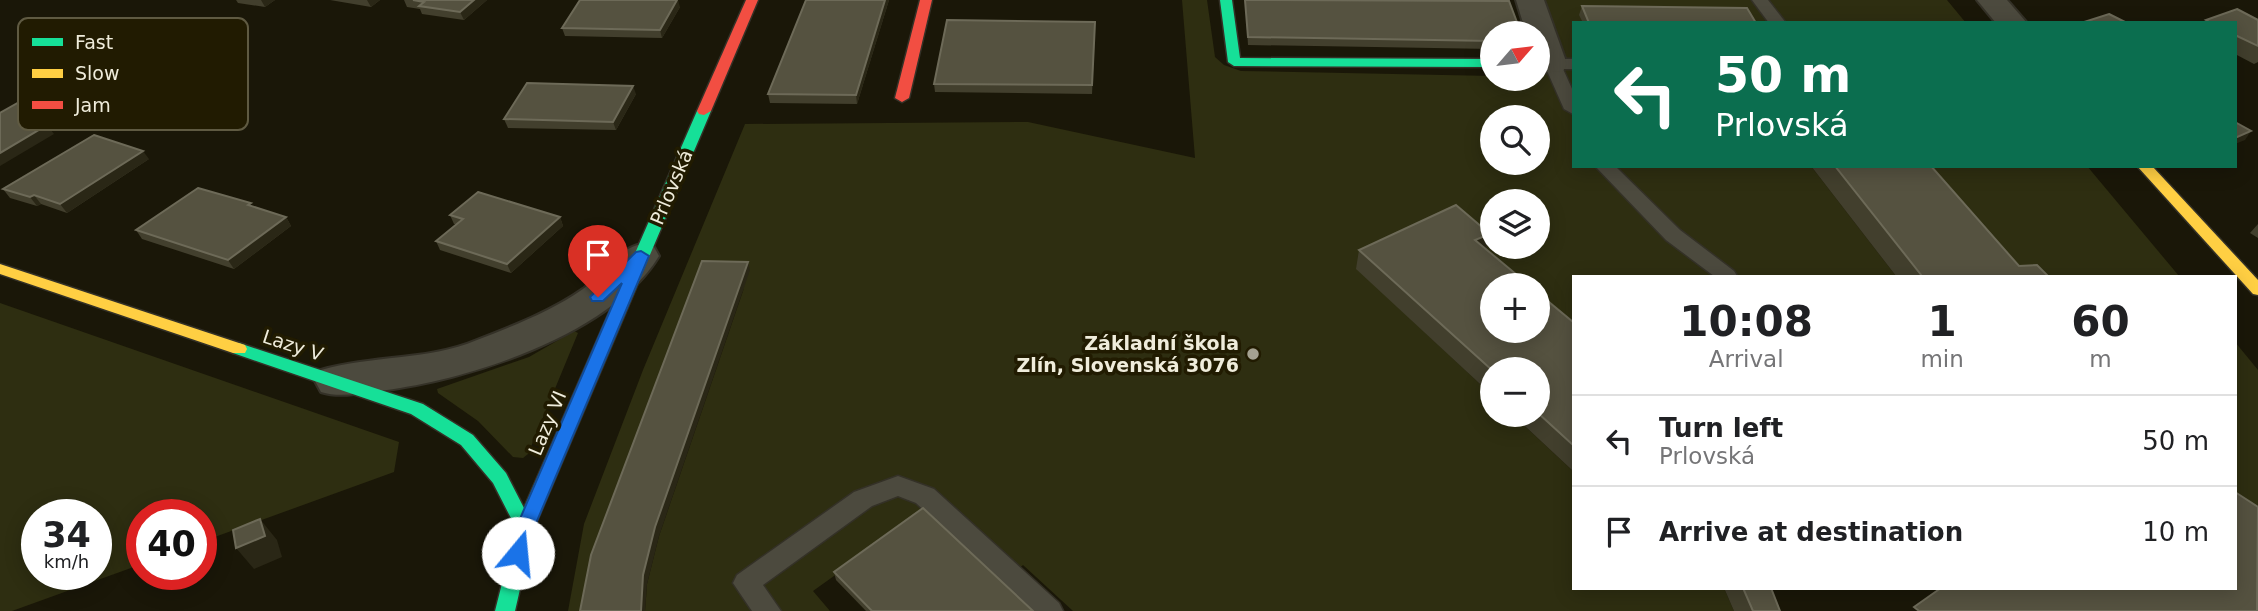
<!DOCTYPE html>
<html lang="en">
<head>
<meta charset="utf-8">
<style>
  body { margin:0; font-family:"DejaVu Sans",sans-serif; background:#f2f2f2; color:#202124; height:100vh; display:flex; flex-direction:column; font-size:26px; white-space:nowrap }
  * { box-sizing:border-box; margin:0 }
  p { font-size:23px; color:#757577 }
  .icon { flex:none; width:38px; height:38px; fill:none; stroke:currentColor; stroke-width:2; stroke-linecap:round; stroke-linejoin:round }
  .map { position:relative; flex:1; overflow:hidden }
  .panel { position:absolute; left:1572px; top:275px; width:665px; height:315px; display:flex; flex-direction:column; background:#fff; border-radius:0px; box-shadow:0 4px 18px #0003 }
  .panel>* { flex:none }
  .guide { position:absolute; left:1572px; top:21px; width:665px; height:147px; border-radius:0px; box-shadow:0 4px 18px #0003; background:#0b6e4f; color:#fff; overflow:hidden }
  .needle { width:46px; rotate:62deg }
  .tools { position:absolute; left:1480px; top:21px; display:grid; gap:14px }
  .tools a { display:grid; place-items:center; width:70px; height:70px; border-radius:50%; background:#fff; box-shadow:0 4px 18px #0003; font-size:35px }
  .speed { position:absolute; left:21px; top:499px; display:flex; gap:14px; font-size:35px; font-weight:700; text-align:center }
  .speed>* { display:grid; place-content:center; width:91px; height:91px; border-radius:50%; background:#fff; box-shadow:0 4px 18px #0003; line-height:1 }
  .speed small { font-size:18px; font-weight:400 }
  .speed .limit { border:10px solid #d22; background:#fff; color:#111 }
  .pin { position:absolute; display:grid; place-items:center; width:60px; height:60px; color:#fff; margin:-72px -30px; border-radius:50% 50% 50% 0; rotate:-45deg; box-shadow:0 0 7px #0007 }
  .pin .icon { rotate:45deg }
  .me { position:absolute; width:77px; margin:-38px; rotate:17deg; stroke-linejoin:round; filter:drop-shadow(0 0 5px #0008) }
  .turn { display:flex; align-items:center; gap:24px; height:147px; padding:0 28px; font-size:32px }
  .turn .icon { width:91px; height:91px; stroke-width:2.5 }
  .turn b { display:block; font-size:49px; line-height:60px }
  .eta { display:flex; justify-content:space-evenly; align-items:center; height:119px; text-align:center }
  .eta b { font-size:42px; font-weight:800; line-height:49px }
  ul { padding:0; list-style:none }
  li { display:flex; align-items:center; gap:21px; height:91px; padding:0 28px; border-top:2px solid #e0e0e0 }
  li div { flex:1 }
  li b { display:block; font-size:26px }
  li em { font-style:normal }
  .map>svg:first-child { display:block }
</style>
</head>
<body>
<div class="map">
<svg width="2258" height="611" viewBox="0 0 2258 611">
  <rect width="100%" height="100%" fill="#1a1708"/>
  <g fill="#2e2e11" fill-rule="evenodd">
    <path d="M1182,0h25l8,57 9,8 17,6 252,5v3h45v-4l14,-5 -18,-70h413l19,23h-393v143h238l85,110h-323v50l-35,-29v-12l-181,-16 136,127v19h20l60,56v117h151l10,23h-661l-50,-46 -20,17 -77,-72 -113,81 17,20h-185l2,-27 12,-48 85,-248 -158,323h-18l16,-87 59,-154 102,-246 283,-2 167,36zM1493,117h45v46h-45zM1493,201h45v46h-45z"/>
    <path d="M1904,166h183l92,110h-180z"/>
    <path d="M0,303l399,139 -5,30 -193,70v-28h-59v50l-130,47h-12zM37,514h59v60h-59z"/>
    <path d="M574,331l4,2 -50,121 -5,4 -10,-1 -35,-36 -40,-28 -1,-4 92,-32z"/>
    <path d="M2235,342l23,28v151l-23,-15z"/>
  </g>
  <g fill="none" stroke-linecap="round" stroke-linejoin="round">
    <defs>
      <g id="lane">
        <path d="M1752,0h16l18,23h-17z"/>
        <path d="M1552,59h21v10h-10l10,22v23l-9,-5 -20,-45z"/>
        <path d="M1595,166h20l65,64 54,41 3,5h-23l-48,-36z"/>
        <path d="M898,476l36,13 125,114 4,8h-31l-116,-108 -18,-7 -26,10 -109,79 18,26h-29l-19,-28 4,-8 117,-83z"/>
      </g>
      <g id="street">
        <path d="M1516,0h28l23,64 -4,7 -25,2v-40h-12z"/>
        <path d="M1977,0h30l20,23h-31z"/>
        <path d="M641,244l13,3 5,9c-48,79 -193,125 -281,135 -20,2 -38,7 -57,1l-6,-11 6,-11c51,-15 106,-9 156,-30 36,-14 75,-29 106,-51 20,-15 33,-39 58,-45z"/>
      </g>
      <g id="fast">
        <path d="M1220,0h12l8,58 253,1v8l-259,-1 -6,-4z"/>
        <path d="M704,107l7,4 -177,417 -19,83h-20l21,-83 -23,-45 -32,-38 -50,-31 -178,-61 -2,-4 2,-4 6,-2 184,61 50,31 33,38 18,35 173,-397z"/>
      </g>
      <g id="slow">
        <path d="M2137,166h15l106,114v15l-5,-1z"/>
        <path d="M0,264l245,81 2,4 -2,4h-12l-233,-79z"/>
      </g>
      <g id="jam">
        <path d="M746,0h12l-47,111 -7,4 -5,-1 -2,-3z"/>
        <path d="M920,0h12l-23,98 -7,4 -7,-4z"/>
      </g>
    </defs>
    <use href="#lane" stroke="#343127" stroke-width="3"/>
    <use href="#street" stroke="#343127" stroke-width="4"/>
    <use href="#fast" stroke="#343127" stroke-width="3"/>
    <use href="#slow" stroke="#343127" stroke-width="3"/>
    <use href="#jam" stroke="#343127" stroke-width="3"/>
    <use href="#lane" fill="#4c4a3e" fill-rule="evenodd"/>
    <use href="#street" fill="#4c4a3e" fill-rule="evenodd"/>
    <use href="#fast" fill="#16e098" fill-rule="evenodd"/>
    <use href="#slow" fill="#ffcf43" fill-rule="evenodd"/>
    <use href="#jam" fill="#f24e42" fill-rule="evenodd"/>
  </g>
  <g fill="#423f2d">
    <path d="M236,0h39l-10,7 -27,-4z"/>
    <path d="M330,0h50l-9,7z"/>
    <path d="M404,0h83l-23,20 -42,-6 -2,-5 -13,-2z"/>
    <path d="M806,0h83l-32,104 -87,-1 -2,-9z"/>
    <path d="M1245,0l248,33v16l-245,-4z"/>
    <path d="M1582,6l174,17h-173l-4,-8z"/>
    <path d="M680,7l-18,31 -97,-2 -3,-8z"/>
    <path d="M2206,20h52v42l-4,2 -19,-10v-31h-30z"/>
    <path d="M1095,30l-3,64 -157,-2 -1,-8z"/>
    <path d="M636,94l-20,36 -108,-2 -4,-9z"/>
    <path d="M149,159l-82,54 -26,-9 -4,2 -27,-8 -7,-9z"/>
    <path d="M1811,166h120l88,100 29,10h-152z"/>
    <path d="M450,215l110,2 3,9 -52,47 -71,-23 -4,-9 20,-17h-2z"/>
    <path d="M286,217l5,9 -57,43 -92,-30 -6,-9z"/>
    <path d="M2258,224v14l-8,-5z"/>
    <path d="M1490,234l-4,15 87,73v149l-60,-56h25v-46h-45v27l-137,-127 3,-19z"/>
    <path d="M834,572l199,39h-167l-30,-31z"/>
    <path d="M1724,588h47l9,23h-46z"/>
  </g>
  <g fill="#2a2716">
    <path d="M261,0h14l-10,7z"/>
    <path d="M367,0h13l-9,7z"/>
    <path d="M474,0h13l-23,20 -4,-8z"/>
    <path d="M677,0h1l2,7 -18,31 -2,-8z"/>
    <path d="M885,0h4l-32,104 -1,-9z"/>
    <path d="M633,86l3,8 -20,36 -3,-8z"/>
    <path d="M39,106l6,9 -3,2 2,3 -12,7 -6,-8 7,-9z"/>
    <path d="M47,125l7,9 -54,32v-13z"/>
    <path d="M2251,131l-6,9 -10,4v-6z"/>
    <path d="M143,151l6,8 -82,54 -7,-9z"/>
    <path d="M34,195l7,9 -4,2 -7,-9z"/>
    <path d="M286,217l5,9 -57,43 -6,-9z"/>
    <path d="M560,217l3,9 -52,47 -4,-9z"/>
    <path d="M1490,234l-5,19 -10,-13z"/>
    <path d="M748,262l2,8 -91,266 -12,48 -2,27h-4l2,-36 12,-48z"/>
    <path d="M260,519l17,21 5,17 -28,12 -18,-21z"/>
  </g>
  <g fill="#555240" stroke="#6d6a58" stroke-width="2">
    <path d="M413,0h61l-14,12 -41,-6 5,-4z"/>
    <path d="M580,0h97l-17,30 -98,-2z"/>
    <path d="M806,0h79l-29,95 -88,-1z"/>
    <path d="M1245,0l264,1 12,32h-28v8l-245,-4z"/>
    <path d="M1582,6l165,2 9,15h-167z"/>
    <path d="M2237,9l21,11v26l-23,-11v-12h-24l-5,-3z"/>
    <path d="M2109,14l18,9h-46z"/>
    <path d="M947,20l148,2 -3,63 -158,-1z"/>
    <path d="M527,83l106,3 -20,36 -109,-3z"/>
    <path d="M21,101l18,5 -6,4 5,2 -12,7 21,6 -47,28v-40z"/>
    <path d="M2235,122l16,9 -16,7z"/>
    <path d="M94,135l49,16 -83,53 -26,-9 -4,2 -27,-8z"/>
    <path d="M1835,166h96l88,100 18,-1 11,11h-126z"/>
    <path d="M198,188l53,15 -3,2 38,12 -58,43 -92,-30z"/>
    <path d="M478,192l82,25 -53,47 -71,-23 27,-22 -13,-4z"/>
    <path d="M1456,205l34,29 -15,6 54,45h-36v46h45v-38l35,29v123l-35,-32v-44h-45v2l-134,-121z"/>
    <path d="M702,261l46,1 -93,265 -12,48 -2,36h-61l11,-56z"/>
    <path d="M2235,492l23,15 -1,104h-338l-5,-4 27,-19h294z"/>
    <path d="M923,508l110,103h-161l-38,-39z"/>
    <path d="M260,519l5,17 -29,12 -3,-18z"/>
    <path d="M1743,588h28l9,23h-27z"/>
  </g>
  <path fill="#1a73e8" stroke="#114b97" stroke-width="2" d="M641,251l8,5 -115,272 -9,30 -7,3 -6,-3 -3,-5 7,-25 106,-245 -19,18h-11l-2,-4 46,-45z"/>
  <circle fill="#a4a191" stroke="#211b01" stroke-width="2.5" cx="1253" cy="354" r="7"/>
  <g text-anchor="middle" stroke-width="7" stroke-linejoin="round" paint-order="stroke">
    <g font-size="19" fill="#efecdb" stroke="#211b01">
      <text transform="translate(671 187) rotate(-67)" y="7">Prlovská</text>
      <text transform="translate(293 345) rotate(18)" y="7">Lazy V</text>
      <text transform="translate(547 423) rotate(-67)" y="7">Lazy VI</text>
    </g>
    <g font-size="19" font-weight="bold" fill="#efecdb" stroke="#211b01" text-anchor="end">
      <text x="1239" y="350">Základní škola<tspan x="1239" dy="22">Zlín, Slovenská 3076</tspan></text>
    </g>
  </g>
  <rect x="18" y="18" width="230" height="112" rx="10" fill="#211b01" stroke="#5f5a42" stroke-width="2"/>
  <rect x="32" y="38" width="31" height="8" fill="#16e098"/>
  <rect x="32" y="69" width="31" height="9" fill="#ffcf43"/>
  <rect x="32" y="101" width="31" height="8" fill="#f24e42"/>
  <g font-size="19" fill="#efecdb">
    <text x="75" y="49">Fast</text>
    <text x="75" y="80">Slow</text>
    <text x="75" y="112">Jam</text>
  </g>
</svg>
<div class="tools">
<a><svg class="needle" viewBox="-14 -14 28 28"><path d="M0-13l5 13h-10z" fill="#e53935"/><path d="M0 13l5-13h-10z" fill="#757577"/></svg></a>
<a><svg class="icon" aria-label="search" viewBox="0 0 24 24"><circle cx="10" cy="10" r="6"/><path d="M15 15l6 6"/></svg></a>
<a><svg class="icon" aria-label="layers" viewBox="0 0 24 24"><path d="M12 4l9 5-9 5-9-5zM3 14l9 5 9-5"/></svg></a>
<a>+</a>
<a>−</a>
</div>
<div class="speed"><div>34<small>km/h</small></div><div class="limit">40</div></div>
<div class="pin" style="left:598px;top:297px;background:#d93025"><svg class="icon" aria-label="arrive" viewBox="0 0 24 24"><path d="M6 21V4h12l-3 4 3 4H6"/></svg></div>
<svg class="me" style="left:518px;top:553px" viewBox="-20 -20 40 40"><circle r="19" fill="#fff"/><path d="M0-13L10 11 0 6-10 11z" fill="#1a73e8"/></svg>
<div class="guide">
<div class="turn"><svg class="icon" aria-label="left" viewBox="0 0 24 24"><path d="M17 20v-9H6M10 6l-5 5 5 5"/></svg><div><b>50 m</b>Prlovská</div></div>
</div>
<section class="panel">
<div class="eta">
<div><b>10:08</b><p>Arrival</p></div>
<div><b>1</b><p>min</p></div>
<div><b>60</b><p>m</p></div>
</div>
<ul>
<li><svg class="icon" aria-label="left" viewBox="0 0 24 24"><path d="M17 20v-9H6M10 6l-5 5 5 5"/></svg><div><b>Turn left</b><p>Prlovská</p></div><em>50 m</em></li>
<li><svg class="icon" aria-label="arrive" viewBox="0 0 24 24"><path d="M6 21V4h12l-3 4 3 4H6"/></svg><div><b>Arrive at destination</b></div><em>10 m</em></li>
</ul>
</section>
</div>
</body>
</html>
